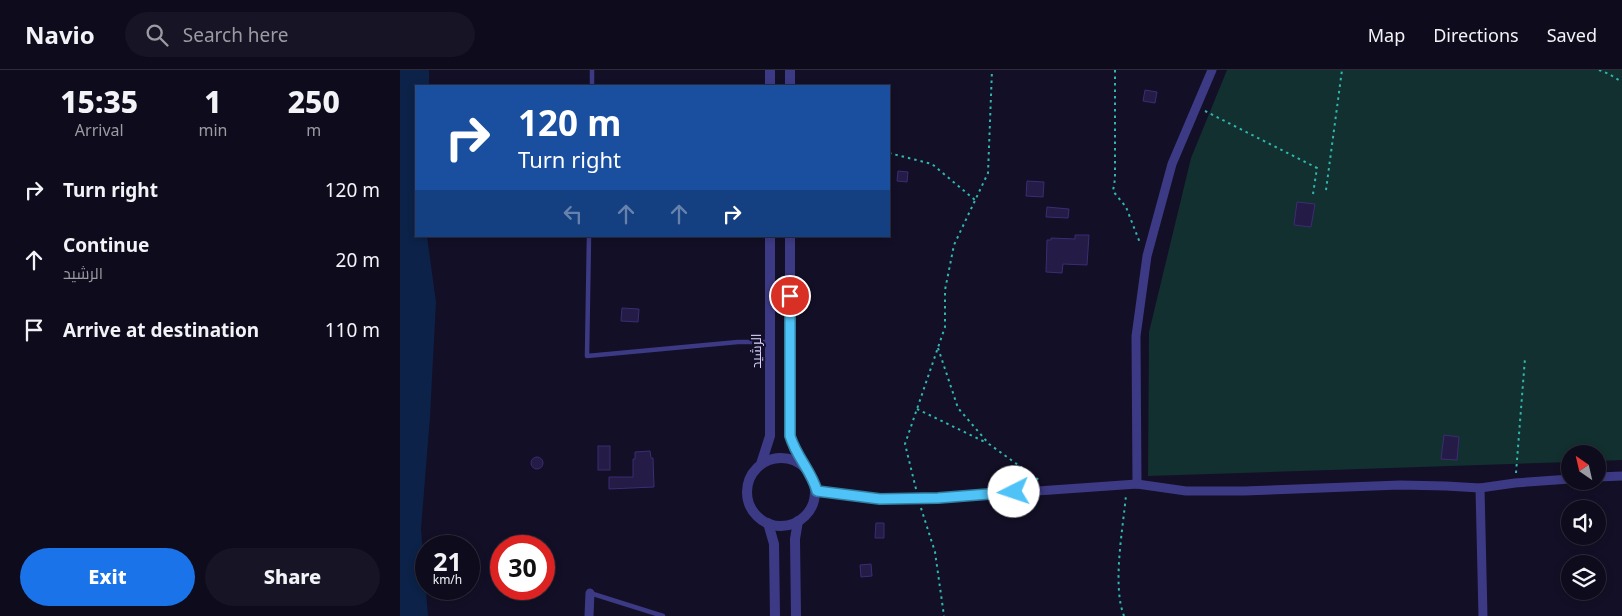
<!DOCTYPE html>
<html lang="en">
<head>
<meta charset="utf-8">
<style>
  body { margin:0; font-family:"Noto Sans",Cairo,sans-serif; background:#171425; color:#f1f3f6; height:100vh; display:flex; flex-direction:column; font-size:19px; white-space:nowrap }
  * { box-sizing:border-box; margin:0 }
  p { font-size:16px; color:#9b9ba3 }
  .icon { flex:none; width:28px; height:28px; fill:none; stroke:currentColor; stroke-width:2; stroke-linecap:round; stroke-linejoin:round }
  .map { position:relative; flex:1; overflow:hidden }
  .sheet { display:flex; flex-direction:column; background:#0e0b1c; width:400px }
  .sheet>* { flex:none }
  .top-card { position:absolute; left:15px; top:15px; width:475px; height:152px; border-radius:0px; box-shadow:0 2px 8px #0003,0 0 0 1px #2e2b3b; background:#1a4fa0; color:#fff; overflow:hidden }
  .needle { width:32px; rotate:326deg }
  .tools { position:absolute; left:1161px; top:375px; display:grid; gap:10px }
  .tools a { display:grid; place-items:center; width:45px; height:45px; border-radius:50%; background:#0e0b1c; box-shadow:0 2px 8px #0003,0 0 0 1px #2e2b3b; font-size:25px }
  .speed { position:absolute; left:15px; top:465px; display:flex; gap:10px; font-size:25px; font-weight:700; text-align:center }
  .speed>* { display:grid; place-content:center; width:65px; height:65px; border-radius:50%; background:#0e0b1c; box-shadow:0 2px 8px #0003,0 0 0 1px #2e2b3b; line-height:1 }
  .speed small { font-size:12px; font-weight:400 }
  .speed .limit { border:8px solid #d22; background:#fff; color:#111 }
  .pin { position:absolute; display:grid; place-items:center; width:42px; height:42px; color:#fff; margin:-21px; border:2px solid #fff; border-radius:50%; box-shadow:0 1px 5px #0007 }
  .me { position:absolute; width:55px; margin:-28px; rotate:266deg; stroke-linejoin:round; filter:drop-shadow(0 0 4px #0008) }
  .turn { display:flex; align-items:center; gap:18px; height:105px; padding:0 20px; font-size:22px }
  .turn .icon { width:65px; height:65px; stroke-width:2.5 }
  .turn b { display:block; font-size:35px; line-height:42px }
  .lanes { display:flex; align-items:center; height:48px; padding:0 20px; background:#0003; justify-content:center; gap:25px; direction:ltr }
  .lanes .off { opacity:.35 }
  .eta { display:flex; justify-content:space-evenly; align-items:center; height:85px; text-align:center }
  .eta b { font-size:30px; font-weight:800; line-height:35px }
  .button { display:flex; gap:10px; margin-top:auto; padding:10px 20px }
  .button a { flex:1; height:58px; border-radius:30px; background:#1a73e8; color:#fff; font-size:20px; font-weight:800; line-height:58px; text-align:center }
  .button a+a { background:#171425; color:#f1f3f6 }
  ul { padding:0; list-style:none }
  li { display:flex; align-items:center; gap:15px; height:70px; padding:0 20px }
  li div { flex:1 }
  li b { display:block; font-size:19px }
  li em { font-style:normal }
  header { display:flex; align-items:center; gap:30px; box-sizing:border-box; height:70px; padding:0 25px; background:#0e0b1c; border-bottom:1px solid #2e2b3b }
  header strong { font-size:24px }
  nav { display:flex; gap:28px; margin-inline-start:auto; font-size:18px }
  .search { width:350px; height:45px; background:#171425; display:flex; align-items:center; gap:12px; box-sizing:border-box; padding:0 18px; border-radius:28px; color:#9b9ba3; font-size:19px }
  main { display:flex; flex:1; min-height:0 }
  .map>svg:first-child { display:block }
</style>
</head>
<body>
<header>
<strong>Navio</strong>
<div class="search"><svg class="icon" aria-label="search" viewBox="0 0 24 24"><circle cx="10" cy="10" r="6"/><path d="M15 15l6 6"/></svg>Search here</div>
<nav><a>Map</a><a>Directions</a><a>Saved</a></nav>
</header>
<main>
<section class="sheet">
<div class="eta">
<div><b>15:35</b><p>Arrival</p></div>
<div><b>1</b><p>min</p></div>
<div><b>250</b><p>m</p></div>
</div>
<ul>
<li><svg class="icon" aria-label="right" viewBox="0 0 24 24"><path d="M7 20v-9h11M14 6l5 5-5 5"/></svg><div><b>Turn right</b></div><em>120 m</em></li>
<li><svg class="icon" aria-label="ahead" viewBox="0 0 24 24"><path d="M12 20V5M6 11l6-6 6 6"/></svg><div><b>Continue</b><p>الرشيد</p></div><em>20 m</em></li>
<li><svg class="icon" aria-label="arrive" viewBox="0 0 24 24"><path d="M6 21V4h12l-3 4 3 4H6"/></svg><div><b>Arrive at destination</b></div><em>110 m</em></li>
</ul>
<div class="button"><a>Exit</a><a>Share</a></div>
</section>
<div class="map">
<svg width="1222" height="546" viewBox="0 0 1222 546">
  <rect width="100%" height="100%" fill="#130f26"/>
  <path fill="#12302f" d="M827,0h395v390l-24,1v-7h-28v8l-422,14 1,-144 42,-174z"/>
  <path fill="#0c2248" d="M0,0h29v16h-13v150h11l9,66 -6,115 -9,112 7,87h-28z"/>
  <g fill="#241b47" stroke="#3b2d73">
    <path d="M745,20l12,2 -2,11 -12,-2z"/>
    <path d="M498,101l10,1 -1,10 -10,-1z"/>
    <path d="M627,111l17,1 -1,15 -17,-1z"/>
    <path d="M897,132l18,2 -4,23 -17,-2z"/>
    <path d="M647,137l22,2 -1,9 -22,-1z"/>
    <path d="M675,165h14l-2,30 -24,-1 -1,9 -16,-1 1,-32h4v-2l24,1z"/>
    <path d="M222,238l17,1 -1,13 -17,-1z"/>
    <path d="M1044,365l15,2 -2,23 -16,-1z"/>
    <rect x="198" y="376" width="12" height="24"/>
    <path d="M250,381l1,7h2l1,29 -45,2v-12h24v-18h2v-7z"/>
    <circle cx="137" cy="393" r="6"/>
    <path d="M476,453h8v15h-9z"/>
    <path d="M471,494l1,12 -11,1 -1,-12z"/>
  </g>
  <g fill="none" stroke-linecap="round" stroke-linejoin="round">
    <g stroke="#2fb8b0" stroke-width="2" stroke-dasharray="2.5 4" stroke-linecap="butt">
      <path d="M715,0v109l-2,12 13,16 14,36"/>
      <path d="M1199,0l10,4 13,8"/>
      <path d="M805,41l112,57 -4,26"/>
      <path d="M489,83l43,11 43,36"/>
      <path d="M926,120l16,-120"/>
      <path d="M538,278l20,60 31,36 50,36"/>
      <path d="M517,339l70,34"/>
      <path d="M1116,403l9,-115"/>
      <path d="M516,419l-11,-45 40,-117v-37l9,-45 34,-72 4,-103"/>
      <path d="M521,438l14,44 9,64"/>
      <path d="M724,546c-12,-31 -1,-87 2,-121"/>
    </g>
    <g stroke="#3d3a85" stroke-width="4.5">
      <path d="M192,16v-16"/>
      <path d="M189,166l-2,120 151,-14h32"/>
      <path d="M190,523l73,23"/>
    </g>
    <g stroke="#3d3a85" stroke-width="9">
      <path d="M1198,407l24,-1"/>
      <path d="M737,414l-1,-148 11,-80 25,-92 40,-94"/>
      <path d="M1080,418l3,128"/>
      <path d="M417,421l63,8 58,-1 199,-14 49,7h58l156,-6 46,1 34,2 35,-5 55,-4"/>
      <path d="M189,546l1,-23"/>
    </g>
    <g stroke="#3d3a85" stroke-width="10">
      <path d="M390,0v16"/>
      <path d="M370,16v-16"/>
      <path d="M390,166v200l4,13 10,17"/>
      <circle cx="381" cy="422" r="34"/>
      <path d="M361,394l9,-28v-200"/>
      <path d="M368,453l6,21 1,72"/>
      <path d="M396,546l-1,-77 3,-18"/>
    </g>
  </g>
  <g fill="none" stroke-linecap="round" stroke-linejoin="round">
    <defs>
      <path id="route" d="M390,226v140c7,22 21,34 27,55l63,8 58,-1 76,-6"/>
    </defs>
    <use href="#route" stroke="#337fa1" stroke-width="12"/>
    <use href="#route" stroke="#4fc3f7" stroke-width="9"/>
  </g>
  <g text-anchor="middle" stroke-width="4" stroke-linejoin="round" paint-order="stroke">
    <g font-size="14" fill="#d9d4ff" stroke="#130f26">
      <text transform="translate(356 281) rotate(-90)" y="5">الرشيد</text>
    </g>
  </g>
</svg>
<div class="tools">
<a><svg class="needle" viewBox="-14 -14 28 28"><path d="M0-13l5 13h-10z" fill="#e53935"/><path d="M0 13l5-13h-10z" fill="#9b9ba3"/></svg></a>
<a><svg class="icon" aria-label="sound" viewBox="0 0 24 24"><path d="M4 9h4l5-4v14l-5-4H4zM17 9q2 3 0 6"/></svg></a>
<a><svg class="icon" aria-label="layers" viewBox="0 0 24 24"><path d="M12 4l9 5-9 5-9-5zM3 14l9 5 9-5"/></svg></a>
</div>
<div class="speed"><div>21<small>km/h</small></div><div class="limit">30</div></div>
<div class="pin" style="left:390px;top:226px;background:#d93025"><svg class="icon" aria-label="arrive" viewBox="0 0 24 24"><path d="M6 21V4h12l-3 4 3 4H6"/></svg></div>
<svg class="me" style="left:614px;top:422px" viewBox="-20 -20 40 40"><circle r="19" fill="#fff"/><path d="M0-13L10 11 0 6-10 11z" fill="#4fc3f7"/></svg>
<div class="top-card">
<div class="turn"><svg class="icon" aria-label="right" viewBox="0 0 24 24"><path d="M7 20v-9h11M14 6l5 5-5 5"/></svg><div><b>120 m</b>Turn right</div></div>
<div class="lanes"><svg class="icon off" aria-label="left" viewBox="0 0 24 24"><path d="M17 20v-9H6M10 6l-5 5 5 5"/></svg><svg class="icon off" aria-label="ahead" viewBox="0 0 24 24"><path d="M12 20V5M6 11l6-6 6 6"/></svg><svg class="icon off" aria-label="ahead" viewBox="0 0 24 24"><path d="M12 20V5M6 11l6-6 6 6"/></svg><svg class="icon" aria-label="right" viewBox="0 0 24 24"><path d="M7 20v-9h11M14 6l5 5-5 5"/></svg></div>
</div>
</div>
</main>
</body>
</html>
